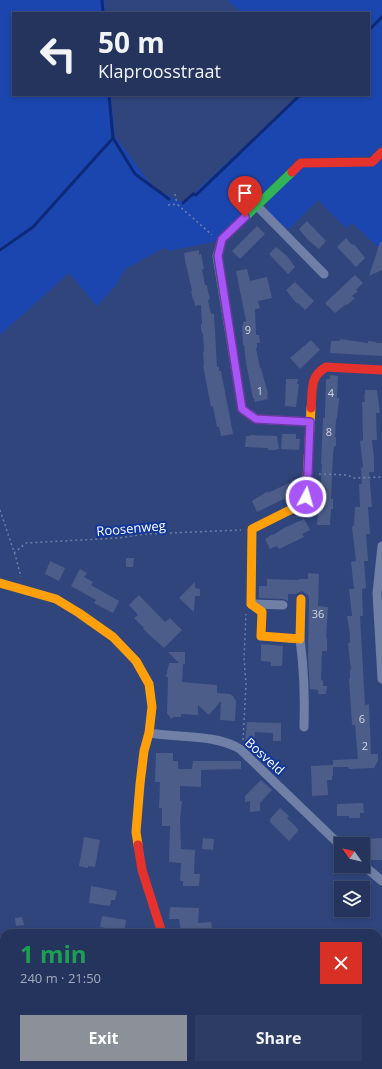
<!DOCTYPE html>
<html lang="en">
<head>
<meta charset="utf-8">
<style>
  body { margin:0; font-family:"Open Sans",sans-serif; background:#2c3c63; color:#f1f3f6; height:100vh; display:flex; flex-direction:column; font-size:15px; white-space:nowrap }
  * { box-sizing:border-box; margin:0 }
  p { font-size:13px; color:#a3aabc }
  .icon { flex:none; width:22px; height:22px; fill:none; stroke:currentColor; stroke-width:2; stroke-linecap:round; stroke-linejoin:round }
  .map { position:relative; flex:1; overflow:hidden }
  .sheet { position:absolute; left:0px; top:929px; width:382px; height:140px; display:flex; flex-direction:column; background:#24345d; border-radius:12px 12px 0 0; box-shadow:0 2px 6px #0003,0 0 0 1px #414f72 }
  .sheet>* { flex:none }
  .guide { position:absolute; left:12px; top:12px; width:358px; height:84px; border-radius:0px; box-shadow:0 2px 6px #0003,0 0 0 1px #414f72; background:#24345d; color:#f1f3f6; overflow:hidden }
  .needle { width:26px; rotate:304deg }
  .controls { position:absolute; left:334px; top:837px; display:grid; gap:8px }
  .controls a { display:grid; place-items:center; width:36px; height:36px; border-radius:0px; background:#24345d; box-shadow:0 2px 6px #0003,0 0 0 1px #414f72; font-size:20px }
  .pin { position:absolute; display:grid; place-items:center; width:34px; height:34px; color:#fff; margin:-41px -17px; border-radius:50% 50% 50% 0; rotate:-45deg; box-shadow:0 0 4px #0007 }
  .pin .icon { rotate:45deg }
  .me { position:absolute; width:44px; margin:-22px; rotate:6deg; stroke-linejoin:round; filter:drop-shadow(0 0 3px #0008) }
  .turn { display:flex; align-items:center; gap:14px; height:84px; padding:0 20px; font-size:18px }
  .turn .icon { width:52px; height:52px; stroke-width:2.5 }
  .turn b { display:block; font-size:28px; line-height:34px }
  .round { display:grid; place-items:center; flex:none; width:42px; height:42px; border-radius:0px; background:#2c3c63 }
  .headline { display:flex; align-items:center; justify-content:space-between; height:68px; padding:0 20px }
  h1 { font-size:24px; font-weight:700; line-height:30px; color:#1e9e55 }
  .cta { display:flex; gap:8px; margin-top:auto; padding:8px 20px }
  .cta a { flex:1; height:46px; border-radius:0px; background:#8c9099; color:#fff; font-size:16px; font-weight:700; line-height:46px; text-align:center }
  .cta a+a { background:#2c3c63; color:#f1f3f6 }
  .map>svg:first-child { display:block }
</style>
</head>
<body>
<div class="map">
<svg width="382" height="1069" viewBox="0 0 382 1069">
  <rect width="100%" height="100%" fill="#30457c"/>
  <g fill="#1c46af">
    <path d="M0,0h105v13h-92v82h98l4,41 39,52 29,15 117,-108h69v-82h-127l-15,-13h155v145l-12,11 -73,3 -83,83 -46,9 -2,-4 -41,22 -9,16 -19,21 -28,-33 -69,62z"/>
    <path d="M382,156v95l-30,-28 -6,5 -28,-28 -30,30 -21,-19 1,-11 32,-32z"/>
  </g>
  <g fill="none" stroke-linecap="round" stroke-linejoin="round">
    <g stroke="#0d2a78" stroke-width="3">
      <path d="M102,0l1,13"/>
      <path d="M369,30l13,-13"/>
      <path d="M109,95l4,43"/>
      <path d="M183,203l10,-9 3,1 104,-100"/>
      <path d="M0,250l33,-23 80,-89 22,36 34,25"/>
    </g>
  </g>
  <g fill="#4c5d89">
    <path d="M307,221l19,20 -7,8 -11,-9 -9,-11z"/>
    <path d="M257,226l8,8 -25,25 -8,-8z"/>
    <path d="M346,238l6,7 2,-1 11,14 -9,9 -19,-20z"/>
    <path d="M380,242h2v28l-13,6z"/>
    <path d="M276,247l11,9 8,11 -7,7 -19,-20z"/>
    <path d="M199,250v5l2,-1 3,15h-2l3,16h2l1,7 2,7 -2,1 3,14h3l3,53h2v4h2l12,63 -12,2 -2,-9h-2l-4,-21 -2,1 -8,-42h1l-1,-13 1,-1 -1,-18h-1l-1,-5v-4h1l-1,-19 -6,1 -1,-6h-1l-2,-9h1l-7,-31 -1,-7z"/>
    <path d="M247,269l3,12 17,-4 5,21 -14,3 2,7 -5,1 1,26h3l1,8h-3v5h-1l4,20h1l7,26 -1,1 1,4 -13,3 -1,-4h-1l-7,-35 -2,-18h-1l-1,-19h1v-4l3,-1 -10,-50z"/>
    <path d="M355,275l8,8 -7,7 2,1 -6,5 3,2 -8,7 -1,-1 -11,9 -10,-10z"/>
    <path d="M295,282l19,19 -9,9 -7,-7 -1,1 -11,-14z"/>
    <path d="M340,339l28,4v-2l8,1v1h6v13l-52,-3 1,-12h9z"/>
    <path d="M311,340l9,10 -20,19 -10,-11z"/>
    <path d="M330,375l8,1 -1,22h2v2l-2,19h-1l-1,18h1v9h-2l-1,9 -2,44h2v10h-2l-1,16h-13l4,-44 1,-17h-1l2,-46h2v-5l1,-34h4z"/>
    <path d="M286,379h12l-1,5h2l-3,23 -11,-1z"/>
    <path d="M365,390h12l3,23h-4l1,27h-5l2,18v14h-5l3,35h-4l2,27h-4l2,27h-4l2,27 -4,1 1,27h-3l5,89 4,-1 2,50h7v7l-4,7 -25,1 -1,-2h-15v-7l25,-1 -3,-34h-3l-3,-46h1v-9h1l-3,-27h2v-9l-3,-18h5l-3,-27h5l-3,-27 5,-1 -4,-34 2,-2 1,-18h5l-1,-23h3l-1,-16 2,-1 -3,-26 3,-1 -1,-38h3l-1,-7h1z"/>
    <path d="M282,434h14v5h4l-1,11 -18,-1z"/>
    <path d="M250,435l27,1 2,13h-3v1h-8v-2l-23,-1 1,-11h4z"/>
    <path d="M289,483l5,10 -4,2v1l-33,16 -5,-11 16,-10v2z"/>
    <path d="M304,519l6,11 -8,4 2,3 -25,12 -2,-3 -7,3 -5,-10 8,-5v1l11,-7z"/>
    <path d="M126,558h8l-1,9h-7z"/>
    <path d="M50,561l15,7 -6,13 -14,-7z"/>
    <path d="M80,569l7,4 -3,4 9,5 -2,3 28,16 -6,12 -19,-10 2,-3 -25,-14z"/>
    <path d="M308,573l11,1 -1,32 10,1 -2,31h1v13h-5l-1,29 2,1v5h4l-1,8h-8v-4l-8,-1 -2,-31 1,-59 -1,-4 -6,-4 -7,3h-7v7l-5,-2 -24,-1v-12h8v-7l31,1v-1h10z"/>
    <path d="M195,582v6l5,1v7h-5l-1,16 -15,-14z"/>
    <path d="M139,595l26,27 5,-4 12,12 -18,18 -21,-19 1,-1 -10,-10 4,-3 -9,-10z"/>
    <path d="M261,644l22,2 -1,20h-11v-4l-10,-1z"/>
    <path d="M168,652h17v12h-2l-1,18 35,3v8l13,1 3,2 3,5 -1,20 -15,-1 1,-19 -12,14 -11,-10v10l-17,-1v3h-7l-3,2 -4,-6 1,-36h-2l3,-14h10z"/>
    <path d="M247,722l34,1v18h-8v-8l-18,-1 -2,16 -8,-5z"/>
    <path d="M156,753h17v8h5v8h14l1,-8h48v8l-40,1v17l-21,-1v15h2l-2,18 1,30 14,1 -1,24h6l-1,12h-16v-5h-3l1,-18 -12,-1 1,-36h-8v-18h-3l1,-26h-5z"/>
    <path d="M333,765v11h-1v4h-5l1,15 -16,1 -1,-30z"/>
    <path d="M261,780l11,10 -12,13v8l-10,1v-11l-5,1v-6z"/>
    <path d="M363,803l1,10h-4v5h-11v-2h-12v-12z"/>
    <path d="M280,808l9,8 -2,2 12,12 -10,11 -19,-19v-3z"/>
    <path d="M84,837l16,3 -5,27 -7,-1v2l-9,-2z"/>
    <path d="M203,838l11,1 -1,11 -11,-1z"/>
    <path d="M382,838v22h-11v-11l-8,1v-11z"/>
    <path d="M91,886l26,5 -2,9h-4l-1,6 -21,-3z"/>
    <path d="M170,907l29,1 -1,15 13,-1 2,11h-32l-2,-14h-10z"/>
    <path d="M102,916l24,4 -2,13h-20l1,-5 -5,-1z"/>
    <path d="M22,917l2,8 -8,1 -1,-8z"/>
  </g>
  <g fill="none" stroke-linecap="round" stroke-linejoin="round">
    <g stroke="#707fa6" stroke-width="1.5" stroke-dasharray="2 3" stroke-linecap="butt">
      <path d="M175,194l2,10"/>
      <path d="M168,205l9,-1 35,31"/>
      <path d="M319,474l28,1 7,3 28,-1"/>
      <path d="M0,510l16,48 5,19"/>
      <path d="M14,553l12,-10 93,-5 26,-4 96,-4"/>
      <path d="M243,740l3,-56 -2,-26 2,-44"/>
    </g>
    <g stroke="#707fa6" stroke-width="9">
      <path d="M257,206l67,68"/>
      <path d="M382,546l-5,47 5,86"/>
      <path d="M251,604l32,1"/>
      <path d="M300,639c4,30 5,58 4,88"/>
      <path d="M149,733c29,5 67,1 91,16l101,97"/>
      <path d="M363,865l19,16"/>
      <path d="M203,1065l2,4"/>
    </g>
    <path stroke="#30b455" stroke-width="9" d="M292,172l-70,67 -5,17 25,153 14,10 53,3"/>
    <g stroke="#ff9f0a" stroke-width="9">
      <path d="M0,583l56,16 23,14 34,24 23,24 13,23 3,23 -3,26 -5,18 -4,33 -4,48 2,13"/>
      <path d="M301,599l-1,40 -39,-3 1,-24 -11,-8 1,-75 48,-24 6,-8 5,-89"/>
    </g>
    <g stroke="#e5322d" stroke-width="9">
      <path d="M292,172l9,-9 71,-1 10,-10"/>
      <path d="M311,408c2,-18 -2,-31 15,-41l56,3"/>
      <path d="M138,845l4,25 20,63"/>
    </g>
  </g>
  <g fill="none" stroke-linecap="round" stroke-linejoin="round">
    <defs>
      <path id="route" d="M245,217l-23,22 -4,17 24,153 14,10 54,3 -2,51 -2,24"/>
    </defs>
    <use href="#route" stroke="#6d37a1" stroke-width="10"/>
    <use href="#route" stroke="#a855f7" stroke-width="7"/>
  </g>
  <g text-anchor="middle" stroke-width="4" stroke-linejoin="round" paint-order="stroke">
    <g font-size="11" fill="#d2d6e2">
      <text x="248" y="334">9</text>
      <text x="260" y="395">1</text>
      <text x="331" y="397">4</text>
      <text x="329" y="436">8</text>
      <text x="318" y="618">36</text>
      <text x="362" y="723">6</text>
      <text x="365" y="750">2</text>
    </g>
    <g font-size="13" fill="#fff" stroke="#11379c">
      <text transform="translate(131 528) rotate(-5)" y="5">Roosenweg</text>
      <text transform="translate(265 756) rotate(42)" y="5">Bosveld</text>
    </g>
  </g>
</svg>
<div class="controls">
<a><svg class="needle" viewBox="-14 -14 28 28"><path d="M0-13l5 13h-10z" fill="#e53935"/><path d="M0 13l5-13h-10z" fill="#a3aabc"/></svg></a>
<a><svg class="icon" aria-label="layers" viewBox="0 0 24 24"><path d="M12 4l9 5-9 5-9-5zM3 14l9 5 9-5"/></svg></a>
</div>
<div class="pin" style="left:245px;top:217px;background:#d93025"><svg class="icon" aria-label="arrive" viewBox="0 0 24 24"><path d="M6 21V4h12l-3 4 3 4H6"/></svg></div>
<svg class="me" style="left:306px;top:497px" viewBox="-20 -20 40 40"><circle r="17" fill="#a855f7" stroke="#fff" stroke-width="3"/><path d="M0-11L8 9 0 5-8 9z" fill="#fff"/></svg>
<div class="guide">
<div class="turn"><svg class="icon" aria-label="left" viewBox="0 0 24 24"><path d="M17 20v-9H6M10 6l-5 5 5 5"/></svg><div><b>50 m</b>Klaproosstraat</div></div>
</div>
<section class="sheet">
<div class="headline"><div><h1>1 min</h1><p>240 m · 21:50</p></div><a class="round" style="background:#d93025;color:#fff"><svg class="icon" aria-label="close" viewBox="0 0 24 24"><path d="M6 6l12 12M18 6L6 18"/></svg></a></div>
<div class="cta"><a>Exit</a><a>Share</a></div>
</section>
</div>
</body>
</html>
